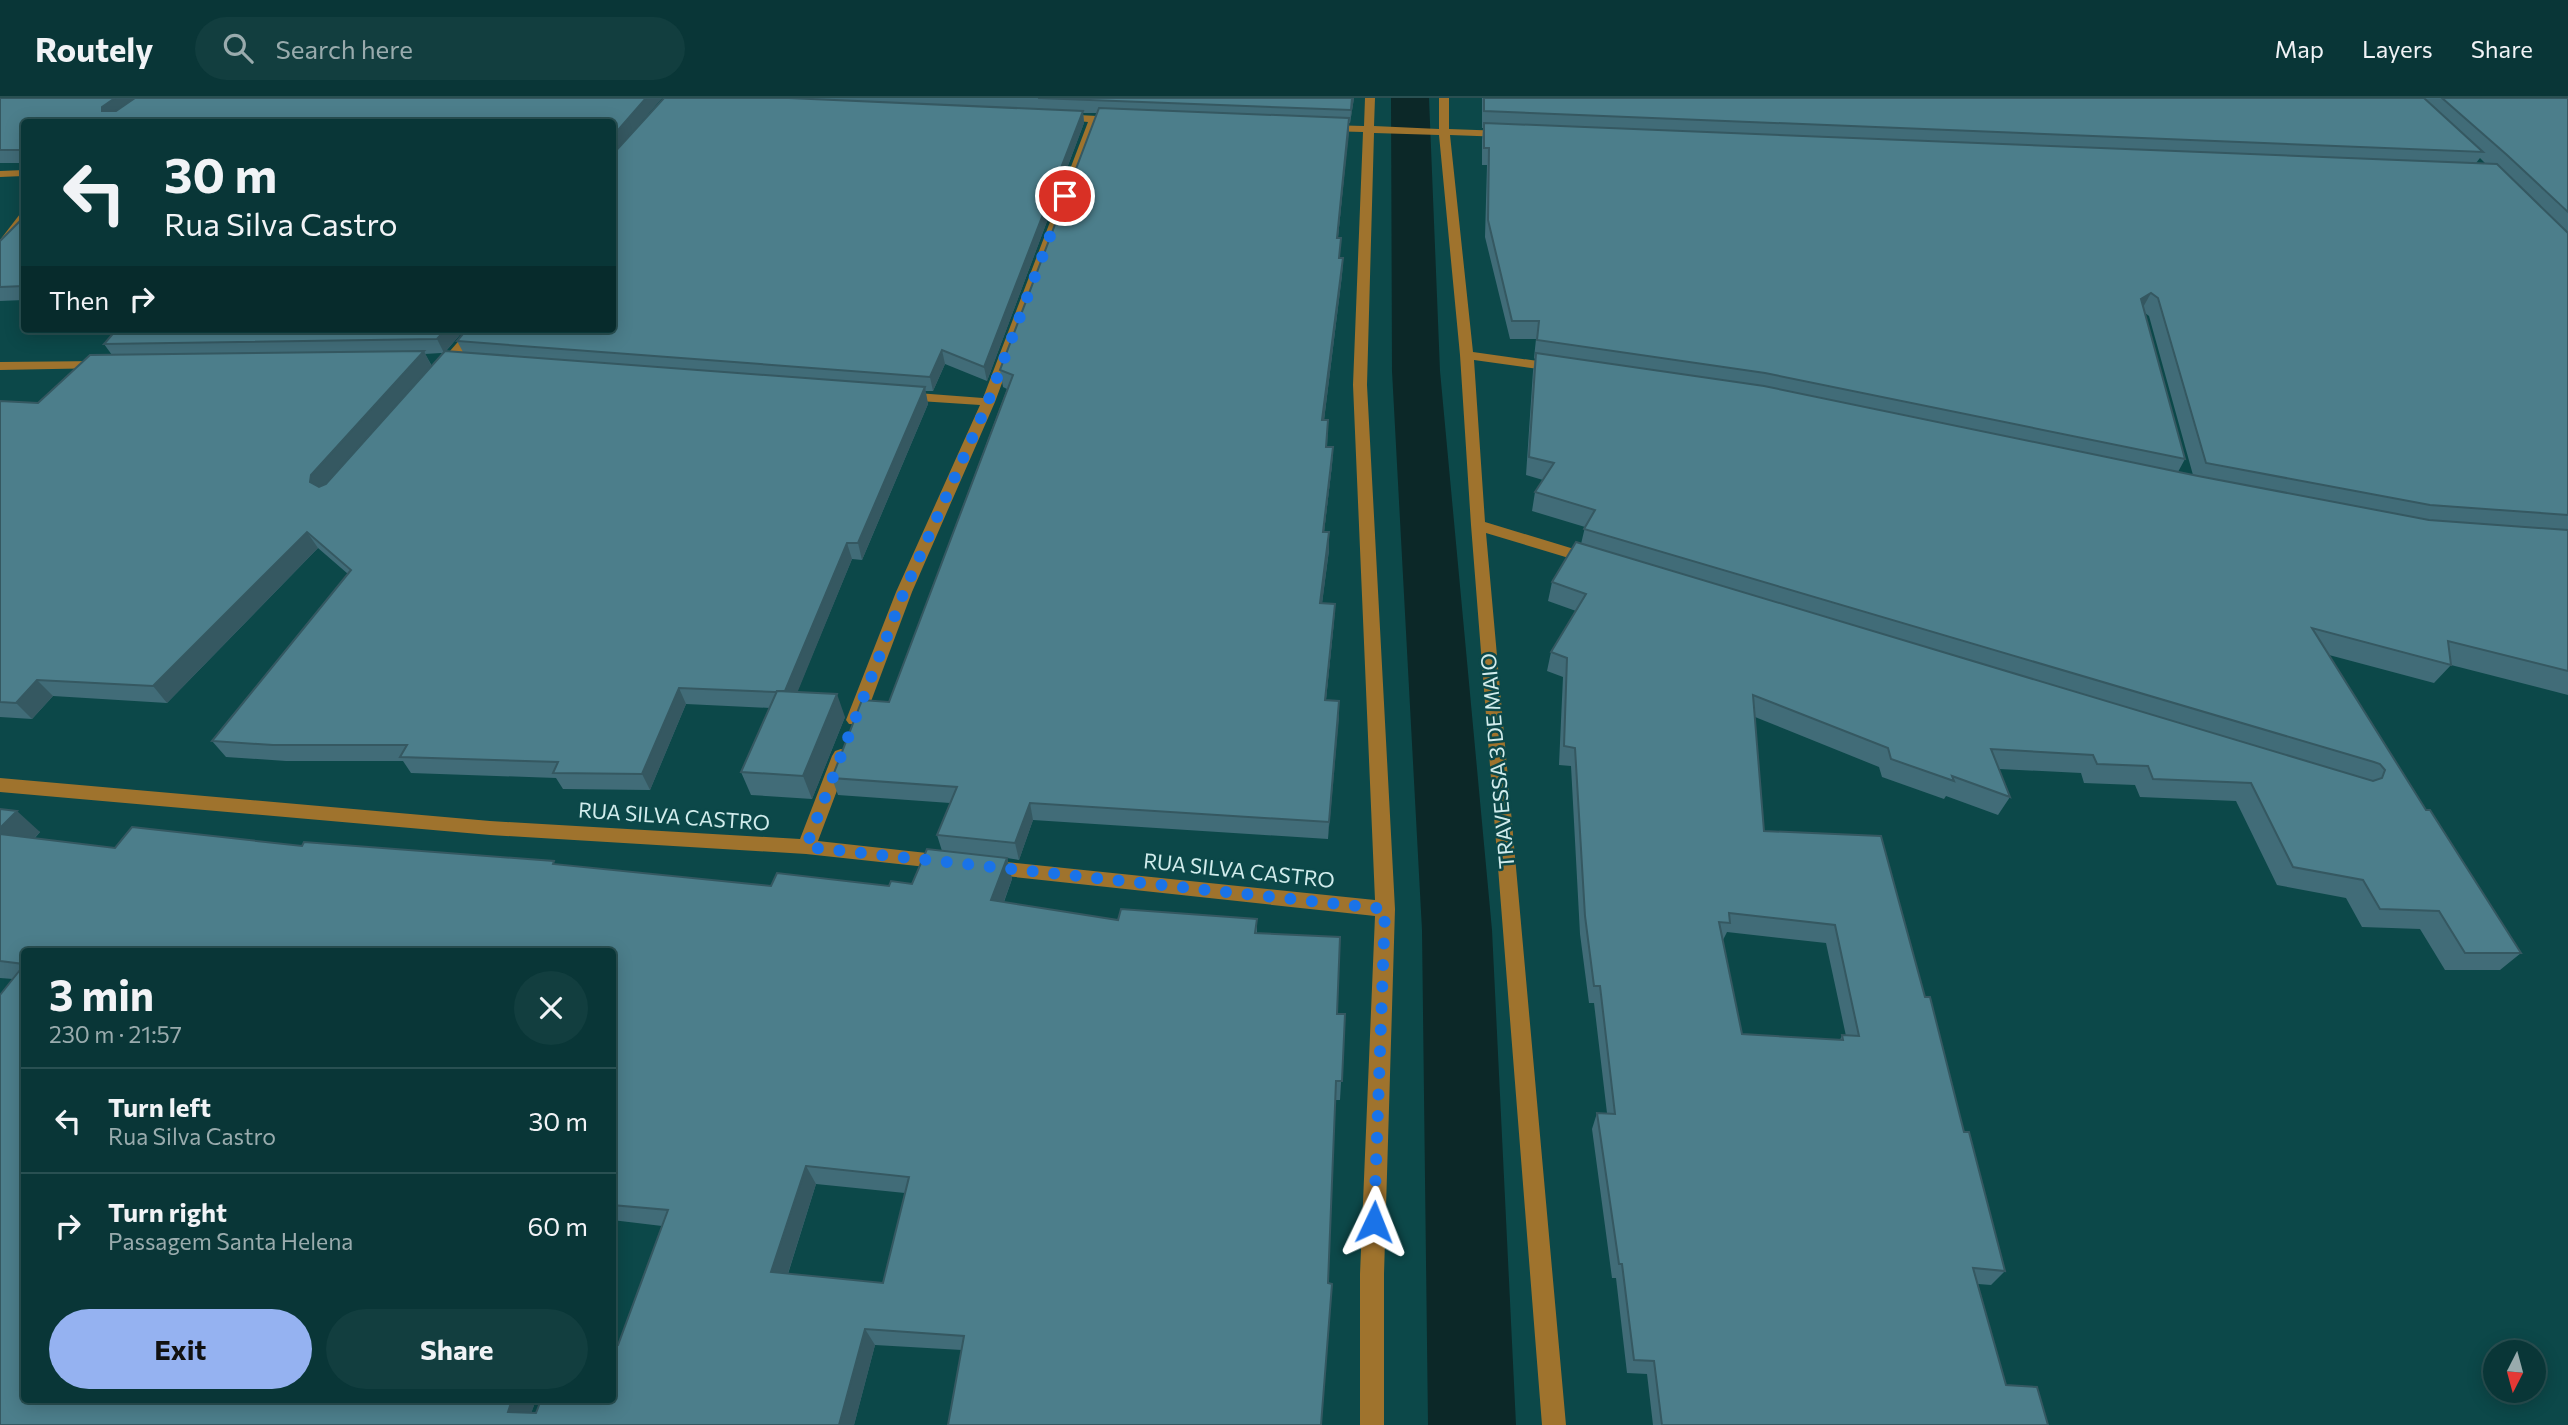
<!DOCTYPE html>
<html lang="en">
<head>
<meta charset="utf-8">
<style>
  body { margin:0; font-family:Commissioner,sans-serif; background:#123e3f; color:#f1f3f6; height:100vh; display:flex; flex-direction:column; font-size:26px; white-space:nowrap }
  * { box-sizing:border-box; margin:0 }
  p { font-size:23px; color:#99abad }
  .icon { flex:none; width:38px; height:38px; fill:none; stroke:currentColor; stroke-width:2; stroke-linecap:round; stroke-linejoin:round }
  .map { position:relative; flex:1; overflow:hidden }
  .drawer { position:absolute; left:21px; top:850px; width:595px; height:455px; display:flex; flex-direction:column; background:#093637; border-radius:7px; box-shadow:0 4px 18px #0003,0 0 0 2px #295052 }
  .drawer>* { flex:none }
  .top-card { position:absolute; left:21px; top:21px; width:595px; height:214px; border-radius:7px; box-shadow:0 4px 18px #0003,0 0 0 2px #295052; background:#093637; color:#f1f3f6; overflow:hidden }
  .needle { width:46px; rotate:186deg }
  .buttons { position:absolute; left:2483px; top:1242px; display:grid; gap:14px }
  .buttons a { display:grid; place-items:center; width:63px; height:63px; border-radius:50%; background:#093637; box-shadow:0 4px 18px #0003,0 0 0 2px #295052; font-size:35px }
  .pin { position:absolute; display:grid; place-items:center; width:60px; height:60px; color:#fff; margin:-30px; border:4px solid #fff; border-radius:50%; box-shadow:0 2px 7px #0007 }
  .me { position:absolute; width:77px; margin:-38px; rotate:2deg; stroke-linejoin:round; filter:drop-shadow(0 0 5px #0008) }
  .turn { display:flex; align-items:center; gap:24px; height:147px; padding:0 28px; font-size:32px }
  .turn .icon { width:91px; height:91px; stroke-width:2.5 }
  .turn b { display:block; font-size:49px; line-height:60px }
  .then { display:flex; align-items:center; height:66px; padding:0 28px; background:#0003; gap:14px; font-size:26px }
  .round { display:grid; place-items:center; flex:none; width:74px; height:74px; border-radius:37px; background:#123e3f }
  .headline { display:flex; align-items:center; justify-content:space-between; height:119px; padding:0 28px }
  h1 { font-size:42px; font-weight:700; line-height:52px }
  .action { display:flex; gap:14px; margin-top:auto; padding:14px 28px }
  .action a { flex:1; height:80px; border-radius:42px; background:#95b2f1; color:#111; font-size:28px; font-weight:700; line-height:80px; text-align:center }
  .action a+a { background:#123e3f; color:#f1f3f6 }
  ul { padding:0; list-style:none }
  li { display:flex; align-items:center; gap:21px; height:105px; padding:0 28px; border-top:2px solid #295052 }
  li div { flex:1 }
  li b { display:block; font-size:26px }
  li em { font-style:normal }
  header { display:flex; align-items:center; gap:42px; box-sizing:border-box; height:98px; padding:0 35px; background:#093637; border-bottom:2px solid #295052 }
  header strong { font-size:33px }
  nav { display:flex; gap:38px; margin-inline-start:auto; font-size:24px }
  .search { width:490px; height:63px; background:#123e3f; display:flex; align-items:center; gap:18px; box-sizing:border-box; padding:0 24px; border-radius:38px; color:#99abad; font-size:26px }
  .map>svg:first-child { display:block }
</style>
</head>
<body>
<header>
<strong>Routely</strong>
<div class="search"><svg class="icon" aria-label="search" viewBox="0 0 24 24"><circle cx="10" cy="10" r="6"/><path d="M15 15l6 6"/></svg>Search here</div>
<nav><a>Map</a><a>Layers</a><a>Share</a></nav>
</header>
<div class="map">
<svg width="2568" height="1327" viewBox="0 0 2568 1327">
  <rect width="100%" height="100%" fill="#0c4849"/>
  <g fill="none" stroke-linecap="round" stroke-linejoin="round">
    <path fill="#0c2828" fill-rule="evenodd" d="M1391,0h38l11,273 52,559 24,495h-88l-6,-495 -30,-559z"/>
    <g fill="#9f732d" fill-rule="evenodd">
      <path d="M1365,0h10l-1,28 65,3v-31h10v31l55,2 5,3 -5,3 -54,-2 23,217 86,12 7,4 -7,4 -85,-12 11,162 112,34 3,4 -8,5 -106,-32 80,892h-24l-71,-900 -11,-170 -21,-220 -65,-2 -7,252 28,524 -11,365v151h-24v-151l15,-358 -388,-42 -7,-2 -2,-5 2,-5 7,-2 388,40 -22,-515 10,-253 -37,-1 -5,-3 5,-3 38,1z"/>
      <path d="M1060,16l56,3 5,3 -5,3 -18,-1 -103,280 -83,190 -48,128 -3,4h-12l-3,-4 50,-128 84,-187 -76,-5 -7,-4 7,-4 79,6 105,-276 -32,-3 -1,-2z"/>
      <path d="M24,72v6l-24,1v-6z"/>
      <path d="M24,115v10l-20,28 -4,1v-12l20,-26z"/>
      <path d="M469,231h13l-35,43h-10v-6z"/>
      <path d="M101,263l7,4 -2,3 -106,2v-8z"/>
      <path d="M841,651l6,2 3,5 -32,85 127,14 7,2 2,5 -2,5 -7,2 -139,-15 -316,-19 -490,-43v-14l490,43 310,18 32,-83 3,-5z"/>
    </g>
  </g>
  <g fill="#416c78" fill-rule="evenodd">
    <path d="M0,0h662l-42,48 44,-48h690l-4,25h-1l-11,115 2,20h3l-1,17 -18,145h4l-1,27h6l-1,18 -8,67h5v18l-7,53 13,1 -1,17 -8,79 13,1 -11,138 -295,-19 -14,40 -12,-2 5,21 -8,23 114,18 139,-1v14l80,81h8l-5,86h-4l-374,250 -87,-5 -21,80h-854l13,-446 -13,-1v-169l40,23 -5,6 80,10 187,-2 255,19 214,21h118l23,-2 30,-33 -5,-16 13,-32 -112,-8 -6,-17 57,-76 118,-313 -4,-2 -3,-17 97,-257h-14l1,10 -97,258 -42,-17 -12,27h-8l3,13 -66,156 -10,-1 -55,133 48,25 -33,82 -61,-4 -10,-23 29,-64 -84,-4 -36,86 -87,-1 -7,-11 -145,-5 -8,-12h-117l-60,-4 -14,-16 136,-167 -30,-26 -151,155 -114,-7 -21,23 -32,-2v-316l38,2 74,-48 -8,-11 361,-15 -19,22 17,1 -6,-11 155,-12 -588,-207v41h-24zM441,255h1l-10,13 -7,-12zM24,854h588v268l50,6 -44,119 -82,68h-5l5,-13h-512zM816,1086l89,9 -22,90 -95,-9z"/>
    <path d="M1482,0h1086v597l-117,-30 -17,18 -105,-28 97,155 95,143 -21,17h-55l-25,-41 -58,-2 -16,-29 -69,-13 -41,-84 -96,-4 -5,-12 -51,-2 -3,-10 -82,-4 11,28 -12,18 -52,-19 -2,3 -62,-22 -3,-10 -124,-50 9,114 161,166 80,274 -14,14 -13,-1 28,101 42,40h-395l-6,-51 -20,-1 -11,-95h-4l-20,-149 5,-16h10l-13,-110h-5l-9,-69 -9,-168 -12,-1 4,-88 -16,-6 4,-19 25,-41 -28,-10 4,-19 29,-38 4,-17 -53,-16 3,-19 8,-12 -17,-5 7,-104 2,-12 -1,-1 2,-19h-26l-25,-102 2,-72h-5v-25l1,-12h-1zM2480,60l6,6 -10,-1zM2145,215l4,3 44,159 -15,-3 7,-13zM1727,834l99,11 20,93 -4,-1 -2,5 -98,-6 -19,-94z"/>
    <path d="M24,119v83l-24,1v-60z"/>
  </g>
  <g fill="#355861">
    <path d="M115,0h25l-30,22 -8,-9v-4z"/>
    <path d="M646,0h16l-50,57v-18z"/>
    <path d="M1352,0h2l-4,25 1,-13z"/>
    <path d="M1083,13l1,12 -97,258 -3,-14z"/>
    <path d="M1349,20v16l-13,121 1,-17z"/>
    <path d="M1343,160l-1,17 -20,162v-17z"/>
    <path d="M2151,195l-10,18v-12z"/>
    <path d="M446,231h19l-21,24 -7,-14z"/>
    <path d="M942,252l3,14 -12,27 -3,-14z"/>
    <path d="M424,253l8,16 -110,125 -12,-10 1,-7z"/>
    <path d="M925,289l3,17 -66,156 -4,-17z"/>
    <path d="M1333,349l-1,18 -10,85 1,-18z"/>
    <path d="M307,434l11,16 -151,155 -14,-17z"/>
    <path d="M1329,434v18l-9,70v-17z"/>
    <path d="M847,445l5,16 -61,149 -7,-16z"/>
    <path d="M1335,506l-1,17 -10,97 1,-18z"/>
    <path d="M37,582l16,16 -21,23 -16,-16z"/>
    <path d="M679,590l7,16 -36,86 -8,-16z"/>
    <path d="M837,596l8,23 -33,82 -9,-23z"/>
    <path d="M1339,603v18l-11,120 1,-17z"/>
    <path d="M1030,705l3,17 -14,40 -4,-17z"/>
    <path d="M17,713l23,21 -21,22 -19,-16v-10z"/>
    <path d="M1007,760l5,21 -15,41 -6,-20z"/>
    <path d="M806,1068l10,18 -33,105 -12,-17z"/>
    <path d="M865,1231l10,16 -21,80h-15z"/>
    <path d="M512,1302h24l-9,25 -19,-13z"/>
  </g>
  <g fill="#4c7e8b" stroke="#355861" stroke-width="2" fill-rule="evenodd">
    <path d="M0,0h115l-13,9v4h14l19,-13h511l-34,39v-15h-588v28h-24z"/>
    <path d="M664,0h125l294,13 -99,256 -42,-17 -12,27 -473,-36 10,-12h145v-174z"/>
    <path d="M1038,0h314l-1,12z"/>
    <path d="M1484,0h940l59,54 -999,-41z"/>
    <path d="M2442,0h126v114l-61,-57z"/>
    <path d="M1099,10l250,10 -12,120h4l-2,20h4l-21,162h6l-2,27h7l-10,85h6l-9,71 15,1 -10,96 14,1 -10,121 -299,-19 -15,40 -78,-8 20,-48 -125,-9 30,-78 27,2 124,-327 -13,-5z"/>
    <path d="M1484,25l1013,41 71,69v282l-138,-10 -224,-42 -48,-165 -7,-5 -10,6 44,160 -420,-86 -228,-33 2,-19h-27l-24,-101 1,-72h-5z"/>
    <path d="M24,119v69l-24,1v-46z"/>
    <path d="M117,231h329l-9,10 -333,5z"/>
    <path d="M424,253l-113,124 -1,7 9,5 7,-3 119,-133 480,36 -67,156h-11l-62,148h-8l-1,1 -97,-4 -37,86 -89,-1 5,-11 -158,-5 7,-12h-134l-61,-4 139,-171 -44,-38 -154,154 -116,-6 -21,23 -16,-1v-301l38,2 52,-48z"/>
    <path d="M1536,255l228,33 434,90 231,44 139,10v141l-120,-30 3,24 -139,-37 114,182h4l91,143h-56l-26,-42 -59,-2 -17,-29 -70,-13 -42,-84 -98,-4 -5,-13 -51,-2 -4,-9 -102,-6 19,48 -58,-21 2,5 -63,-22 -3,-11 -135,-53 11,136 117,5 44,161h5l34,135h5l36,139 -32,-3 33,117 31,2 11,38h-386l-8,-64 -20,-1 -12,-96h-3l-22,-151 18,1 -15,-128h-6l-9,-70 -10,-168 -11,-2 3,-88 -16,-6 35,-58 -34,-12 24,-40 797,239 9,-3 3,-8 -5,-6 -6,-2 -790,-233 11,-19 -60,-18 19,-29 -25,-6zM1729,815l106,12 24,111 -17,-1 1,5 -101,-6 -23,-112 11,1z"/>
    <path d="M777,593l60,3 -34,82 -62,-4z"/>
    <path d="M0,711l17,2 -17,17z"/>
    <path d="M132,729l170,19 2,-4 250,19 -1,3 218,22 6,-13 112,13 2,-5 21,3 15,-35 80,9 -16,42 127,20 3,-11 136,10 -2,14 85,4 -3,77h8l-3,67h-6l-8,202 4,1 -11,141h-373l16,-89 -99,-7 -26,96h-839v-430l24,-30v435h488l-4,12 28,1 5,-13h71v-55h6l50,-135 -56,-5v-253h-588v12l-24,-3v-127l115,14zM806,1068l103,11 -26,106 -112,-11z"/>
  </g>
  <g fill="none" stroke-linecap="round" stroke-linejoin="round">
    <path stroke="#1a73e8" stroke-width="12" stroke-dasharray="0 21.6" d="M1065,98l-77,206 -84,190 -98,255 579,62 -11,313"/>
  </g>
  <g text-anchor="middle" stroke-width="5" stroke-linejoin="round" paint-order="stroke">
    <g font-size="21" fill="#d1ecec" stroke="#0c4849">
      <text transform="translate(1498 663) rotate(-95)" y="7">TRAVESSA 3 DE MAIO</text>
      <text transform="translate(674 719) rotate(4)" y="7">RUA SILVA CASTRO</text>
      <text transform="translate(1239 773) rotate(6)" y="7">RUA SILVA CASTRO</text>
    </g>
  </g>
</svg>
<div class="buttons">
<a><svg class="needle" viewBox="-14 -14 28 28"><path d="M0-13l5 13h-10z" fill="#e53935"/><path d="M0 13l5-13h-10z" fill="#99abad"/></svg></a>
</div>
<div class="pin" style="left:1065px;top:98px;background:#d93025"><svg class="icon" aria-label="arrive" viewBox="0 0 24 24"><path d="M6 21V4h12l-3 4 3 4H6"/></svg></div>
<svg class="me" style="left:1374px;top:1124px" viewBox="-20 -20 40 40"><path d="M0-17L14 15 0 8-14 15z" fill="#1a73e8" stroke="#fff" stroke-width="4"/></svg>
<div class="top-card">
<div class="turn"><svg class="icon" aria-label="left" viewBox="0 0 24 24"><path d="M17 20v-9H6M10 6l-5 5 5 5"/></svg><div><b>30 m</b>Rua Silva Castro</div></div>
<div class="then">Then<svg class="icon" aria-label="right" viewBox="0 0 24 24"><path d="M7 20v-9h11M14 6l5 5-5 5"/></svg></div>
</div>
<section class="drawer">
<div class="headline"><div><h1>3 min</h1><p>230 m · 21:57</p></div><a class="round"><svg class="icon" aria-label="close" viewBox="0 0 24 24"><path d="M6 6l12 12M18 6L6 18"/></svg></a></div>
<ul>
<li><svg class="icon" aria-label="left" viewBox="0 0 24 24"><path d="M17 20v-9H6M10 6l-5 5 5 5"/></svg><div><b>Turn left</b><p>Rua Silva Castro</p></div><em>30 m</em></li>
<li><svg class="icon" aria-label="right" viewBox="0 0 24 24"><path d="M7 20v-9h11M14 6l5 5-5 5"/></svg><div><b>Turn right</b><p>Passagem Santa Helena</p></div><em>60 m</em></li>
</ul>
<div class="action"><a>Exit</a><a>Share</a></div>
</section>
</div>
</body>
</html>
